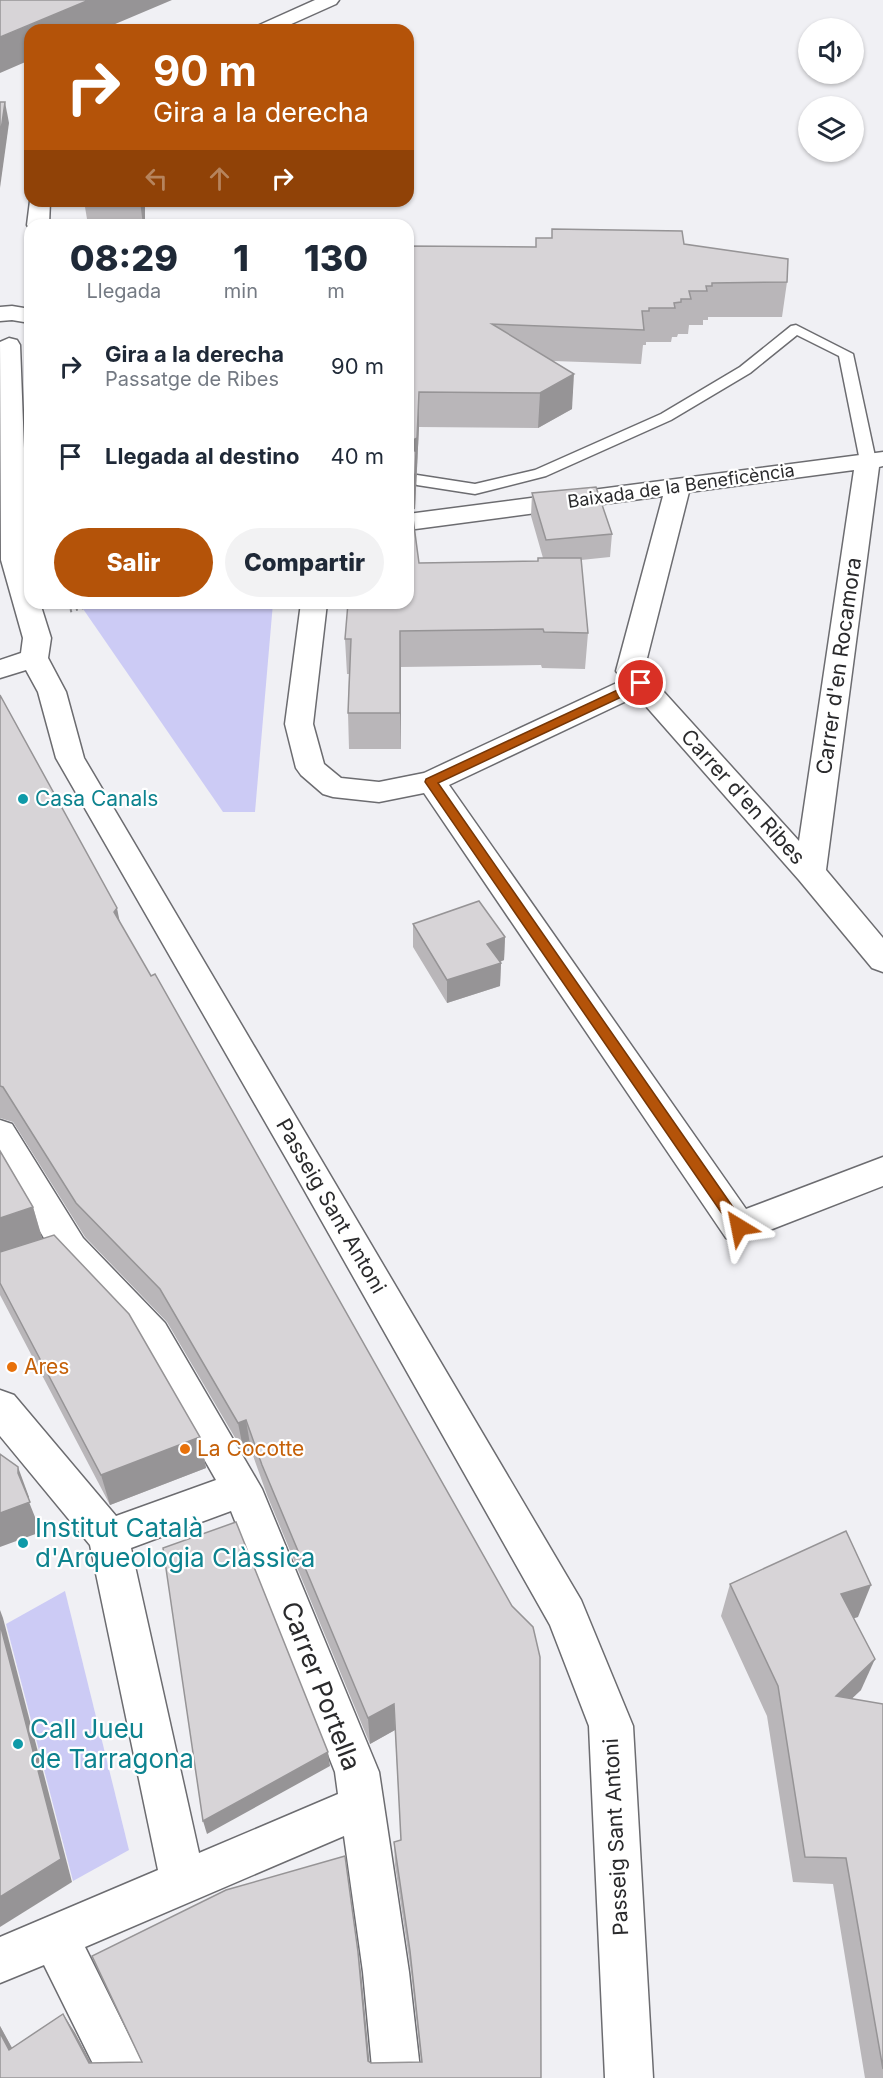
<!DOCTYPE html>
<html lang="es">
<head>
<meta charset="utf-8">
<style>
  body { margin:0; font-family:Inter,sans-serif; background:#f2f2f3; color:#1f2937; height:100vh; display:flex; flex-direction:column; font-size:22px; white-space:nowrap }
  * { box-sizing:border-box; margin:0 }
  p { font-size:20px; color:#747a83 }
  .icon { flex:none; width:33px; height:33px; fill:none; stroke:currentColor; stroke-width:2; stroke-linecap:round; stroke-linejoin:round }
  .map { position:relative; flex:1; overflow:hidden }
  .sheet { position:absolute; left:24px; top:219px; width:390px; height:390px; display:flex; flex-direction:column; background:#fff; border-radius:18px; box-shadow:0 2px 4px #0004 }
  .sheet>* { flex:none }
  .hud { position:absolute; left:24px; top:24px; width:390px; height:183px; border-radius:18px; box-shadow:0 2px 4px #0004; background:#b45309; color:#fff; overflow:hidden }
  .controls { position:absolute; left:798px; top:18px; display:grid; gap:12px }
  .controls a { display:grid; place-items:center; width:66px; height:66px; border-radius:50%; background:#fff; box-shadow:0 2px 4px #0004; font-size:30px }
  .pin { position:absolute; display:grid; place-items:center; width:51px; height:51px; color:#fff; margin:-26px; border:3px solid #fff; border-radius:50%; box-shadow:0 2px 6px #0007 }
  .me { position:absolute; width:66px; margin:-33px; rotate:325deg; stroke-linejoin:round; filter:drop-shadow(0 0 4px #0008) }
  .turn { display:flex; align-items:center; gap:21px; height:126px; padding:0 30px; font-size:27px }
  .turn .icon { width:78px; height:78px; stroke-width:2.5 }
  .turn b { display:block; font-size:42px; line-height:51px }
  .lanes { display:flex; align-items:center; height:57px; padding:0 30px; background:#0003; justify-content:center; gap:30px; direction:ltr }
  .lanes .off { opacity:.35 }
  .eta { display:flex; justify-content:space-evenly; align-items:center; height:102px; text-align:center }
  .eta b { font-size:36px; font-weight:800; line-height:42px }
  .button { display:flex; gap:12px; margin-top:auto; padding:12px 30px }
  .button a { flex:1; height:69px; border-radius:36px; background:#b45309; color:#fff; font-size:24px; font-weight:800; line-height:69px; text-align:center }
  .button a+a { background:#f2f2f3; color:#1f2937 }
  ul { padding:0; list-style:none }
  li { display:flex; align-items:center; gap:18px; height:90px; padding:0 30px }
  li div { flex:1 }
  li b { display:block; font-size:22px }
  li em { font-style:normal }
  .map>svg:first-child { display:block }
</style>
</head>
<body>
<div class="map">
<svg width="883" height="2078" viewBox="0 0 883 2078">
  <rect width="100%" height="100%" fill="#f0f0f4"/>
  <g fill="#cccbf5">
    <path d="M79,603h194l-18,209h-32z"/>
    <path d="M65,1591l64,259 -56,31 -67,-257z"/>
  </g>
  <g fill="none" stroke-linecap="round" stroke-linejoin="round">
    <defs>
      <path id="service" d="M796,325l57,29 23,107 -2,3h-12l-2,-3 -21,-105 -42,-21 -47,38 -79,47 -125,56 -71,18 -58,-9 -8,-5 8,-5 58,9 60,-14 126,-56 79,-47 51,-41z"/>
      <path id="pedestrian" d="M0,1120l12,4 71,114 82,85 97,166 117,283 30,200 12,106h-48l-10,-106 -19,-136 -259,111 65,131h-50l-56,-113 -44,18v-46l158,-67 -68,-325 -90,-109v-46l14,5 102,121 100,-36 -77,-135 -82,-85 -57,-96zM231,1511l104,261 3,22 -139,59 -68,-305z"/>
      <g id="minor">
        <path d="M315,0h24l-3,4 -58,26h-24l3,-4z"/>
        <path d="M30,201h20l-1,24h-19v4l-3,-4z"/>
        <path d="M12,306l18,3v14l-18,-3 -12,1v-14z"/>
        <path d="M9,338l8,2 3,5 10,258h10l11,35 -3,20 18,34 18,66 497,842 52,126 20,352h-48l-16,-352 -39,-101 -256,-453 -238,-414 -18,-66 -12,-22 -26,8v-18l21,-7 2,-15 -22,-78 -1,-218z"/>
        <path d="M883,452v14l-4,1 -53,403 57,68v34l-11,-4 -73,-88 -162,-184 -188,89 297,424 137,-52v29l-144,56 -13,-4 -302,-445 -45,9 -46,-5 -10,-3 -22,-19 -5,-7 -11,-44 16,-121h26l-14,121 11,40 17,14 38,4 45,-9 199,-93 -7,-9 47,-175 -255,34v-16zM854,470l-55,371 -155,-171 45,-178z"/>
      </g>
    </defs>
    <use href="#service" stroke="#6c6c70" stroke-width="3"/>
    <use href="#pedestrian" stroke="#6c6c70" stroke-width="3"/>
    <use href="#minor" stroke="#6c6c70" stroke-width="3"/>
    <path stroke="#939396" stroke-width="3" stroke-dasharray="2 4" stroke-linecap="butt" d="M70,611l31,-8"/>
    <use href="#service" fill="#fff" fill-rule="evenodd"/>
    <use href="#pedestrian" fill="#fff" fill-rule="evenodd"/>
    <use href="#minor" fill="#fff" fill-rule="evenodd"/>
  </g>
  <g fill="#b9b6b9">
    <path d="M84,201h61v24h-57z"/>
    <path d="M552,229l132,15 103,38 -5,35h-74v3h-5v5h-14l-1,9h-10l-1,3h-5l-1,5h-25v3h-3l-2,19 -88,-3 19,48 -34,19 -119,-1 -4,82 -3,1 7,53 119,-2 5,-3 -12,-42 1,-23 80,41 -2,23 -29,3 7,73 -3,36 -43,-1 -1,-3 -140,2v82h-52l-1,-36 1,-39h-2l-2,-35 63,-36v-357l128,1 16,-9z"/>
    <path d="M0,695l120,227 421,1156h-541v-52l12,22 51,-34 12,19 16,30 51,-1 219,-90 8,89 2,2 50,-1 -10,-90 -16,-107 -1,-23 7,-2 -6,-110 -25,14 -103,-249 -16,-45 -7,3 -77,-131 -82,-85 -72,-115 -13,-4z"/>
    <path d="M413,924l92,13 -1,23 -4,2 1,1 -1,23 -53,17 -34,-56z"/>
    <path d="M0,1151l33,56 9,32 158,198 6,31 -96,37 -110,-210z"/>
    <path d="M730,1584l128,33 -5,1 8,72 -10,9 32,5v374h-18l-32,-194 -40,-2 -26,-166 -46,-100z"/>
  </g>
  <g fill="#969496">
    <path d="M89,0h83l-71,30h-71v30l-30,13v-36z"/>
    <path d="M5,102l4,21 -9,65v-51z"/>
    <path d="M140,201h5v24h-2z"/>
    <path d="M574,374l-2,35 -34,19 2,-35z"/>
    <path d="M419,392v35l-4,82 -7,1v-67z"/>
    <path d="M400,631l1,36v82l-1,-36z"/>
    <path d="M117,908l7,35 -10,-31z"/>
    <path d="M505,937l-1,23 -18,7 1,-23z"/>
    <path d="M501,963l-1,23 -53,17v-23z"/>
    <path d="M33,1207l10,34 -43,14v-37z"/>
    <path d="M246,1420l5,30 -7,3 -6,-30z"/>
    <path d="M200,1437l6,31 -96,37 -9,-30z"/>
    <path d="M18,1467l11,30v5l12,30 -41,15v-34l18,-40z"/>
    <path d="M871,1585l-13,32 -29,9 12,-32z"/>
    <path d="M0,1610l3,8 69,264 -72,45z"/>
    <path d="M875,1659l-14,31 -38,36 13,-30z"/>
    <path d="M394,1704l1,26 -25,14 -2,-26z"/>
    <path d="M328,1752l2,14 -123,68 -4,-13z"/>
    <path d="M358,1952l3,20 10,106 -3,-17z"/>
    <path d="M63,2014l12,19 24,45 -10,-15z"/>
    <path d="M0,2026l23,42 -14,-18 -9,-17z"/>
  </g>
  <g fill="#d7d4d7" stroke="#969496" stroke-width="1.5">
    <path d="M0,0h89l-89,37z"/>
    <path d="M0,102h5l-5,35z"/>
    <path d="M552,229l130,2 2,13 104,15 -1,23 -75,1v3h-6l1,5h-18l2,8h-10v3l-7,1 1,5h-26v3h-7l2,19 -152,-6 82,50 -34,19 -121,-1 -2,46 -9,5v-197l128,1v-9h16z"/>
    <path d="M408,445l8,7 -1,22 -7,1z"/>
    <path d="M596,487l16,47 -66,6 -14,-47z"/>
    <path d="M408,496h2l9,67 119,-2v-3h43l7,75 -44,-1 -1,-3 -143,2v82h-52l3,-74h-6l3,-36h60z"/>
    <path d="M0,695l117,213 -3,4 37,64 4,-2 357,632 21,21 7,30 1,421h-541v-45l9,17 54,-36 26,49 53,-1 -50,-106 134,-66 119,-34 13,96 10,109 3,2 51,-1 -12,-111 -16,-109 7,-2 -7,-136 -26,14 -106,-253 -16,-45 -8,3 -78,-134 -84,-86 -73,-116 -3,-1z"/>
    <path d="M479,901l26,36 -18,7 14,19 -54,17 -34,-56z"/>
    <path d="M0,1151l33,56 -33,11z"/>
    <path d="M54,1235l75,79 71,123 -99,38 -101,-192v-31z"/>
    <path d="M0,1454l18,13v6l12,29 -30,11z"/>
    <path d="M236,1522l92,230 -125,69 -40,-273z"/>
    <path d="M846,1531l25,54 -30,9 34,65 -39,37 47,8v365l-37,-211 -41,-1 -27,-171 -48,-102z"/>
    <path d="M0,1624l61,235 -61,38z"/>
  </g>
  <path fill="#b45309" stroke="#753606" stroke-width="1.5" d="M641,679l6,4 -2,3 -207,97 306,440 2,4 -2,4h-10l-309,-449 1,-3z"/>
  <g fill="#0f9aa8" stroke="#fff" stroke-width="2">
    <circle cx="23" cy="799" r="6"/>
    <circle cx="23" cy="1543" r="6"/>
    <circle cx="18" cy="1744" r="6"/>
  </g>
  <g fill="#e8710a" stroke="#fff" stroke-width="2">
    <circle cx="12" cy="1367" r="6"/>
    <circle cx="185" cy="1449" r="6"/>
  </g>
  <g text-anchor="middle" stroke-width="4.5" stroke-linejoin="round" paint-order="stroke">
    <g font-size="18" fill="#2a2a2c" stroke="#fff">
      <text transform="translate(681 486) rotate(-8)" y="6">Baixada de la Beneficència</text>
    </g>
    <g font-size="21" fill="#2a2a2c" stroke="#fff">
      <text transform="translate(839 666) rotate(-82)" y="7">Carrer d'en Rocamora</text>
      <text transform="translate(743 797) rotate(48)" y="7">Carrer d'en Ribes</text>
      <text transform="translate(331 1206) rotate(60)" y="7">Passeig Sant Antoni</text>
      <text transform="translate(616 1837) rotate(-93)" y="7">Passeig Sant Antoni</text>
    </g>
    <g font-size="21" fill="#0d838f" stroke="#fff" text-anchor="start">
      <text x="35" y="806">Casa Canals</text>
    </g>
    <g font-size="21" fill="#c56008" stroke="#fff" text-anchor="start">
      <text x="24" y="1374">Ares</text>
      <text x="197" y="1456">La Cocotte</text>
    </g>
    <g font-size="26" fill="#0d838f" stroke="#fff" text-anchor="start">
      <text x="35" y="1537">Institut Català<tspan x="35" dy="30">d'Arqueologia Clàssica</tspan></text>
      <text x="30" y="1738">Call Jueu<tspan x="30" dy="30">de Tarragona</tspan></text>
    </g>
    <g font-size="26" fill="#2a2a2c" stroke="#fff">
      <text transform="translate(321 1686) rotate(69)" y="9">Carrer Portella</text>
    </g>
  </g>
</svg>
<div class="controls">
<a><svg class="icon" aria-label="sound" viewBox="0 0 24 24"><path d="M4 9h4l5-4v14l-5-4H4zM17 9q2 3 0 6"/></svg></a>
<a><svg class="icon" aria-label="layers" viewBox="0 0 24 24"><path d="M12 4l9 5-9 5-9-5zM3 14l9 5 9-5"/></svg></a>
</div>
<div class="pin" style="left:641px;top:683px;background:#d93025"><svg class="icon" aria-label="arrive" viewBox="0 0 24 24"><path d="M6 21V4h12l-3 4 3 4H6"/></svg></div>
<svg class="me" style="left:739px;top:1227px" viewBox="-20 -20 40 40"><path d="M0-17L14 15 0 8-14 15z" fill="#b45309" stroke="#fff" stroke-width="4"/></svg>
<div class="hud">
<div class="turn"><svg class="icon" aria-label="right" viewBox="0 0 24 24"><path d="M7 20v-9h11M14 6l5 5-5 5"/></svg><div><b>90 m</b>Gira a la derecha</div></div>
<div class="lanes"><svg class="icon off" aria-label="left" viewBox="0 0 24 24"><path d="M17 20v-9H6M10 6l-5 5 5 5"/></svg><svg class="icon off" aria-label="ahead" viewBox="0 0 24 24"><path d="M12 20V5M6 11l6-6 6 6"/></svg><svg class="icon" aria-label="right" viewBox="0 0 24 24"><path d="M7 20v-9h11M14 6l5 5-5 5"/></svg></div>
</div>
<section class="sheet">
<div class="eta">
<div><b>08:29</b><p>Llegada</p></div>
<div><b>1</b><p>min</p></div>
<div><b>130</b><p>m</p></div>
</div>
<ul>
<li><svg class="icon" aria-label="right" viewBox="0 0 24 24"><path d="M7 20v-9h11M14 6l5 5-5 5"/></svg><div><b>Gira a la derecha</b><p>Passatge de Ribes</p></div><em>90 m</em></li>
<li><svg class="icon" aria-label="arrive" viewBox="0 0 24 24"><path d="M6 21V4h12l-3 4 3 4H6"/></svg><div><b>Llegada al destino</b></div><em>40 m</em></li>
</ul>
<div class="button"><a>Salir</a><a>Compartir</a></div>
</section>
</div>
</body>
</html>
